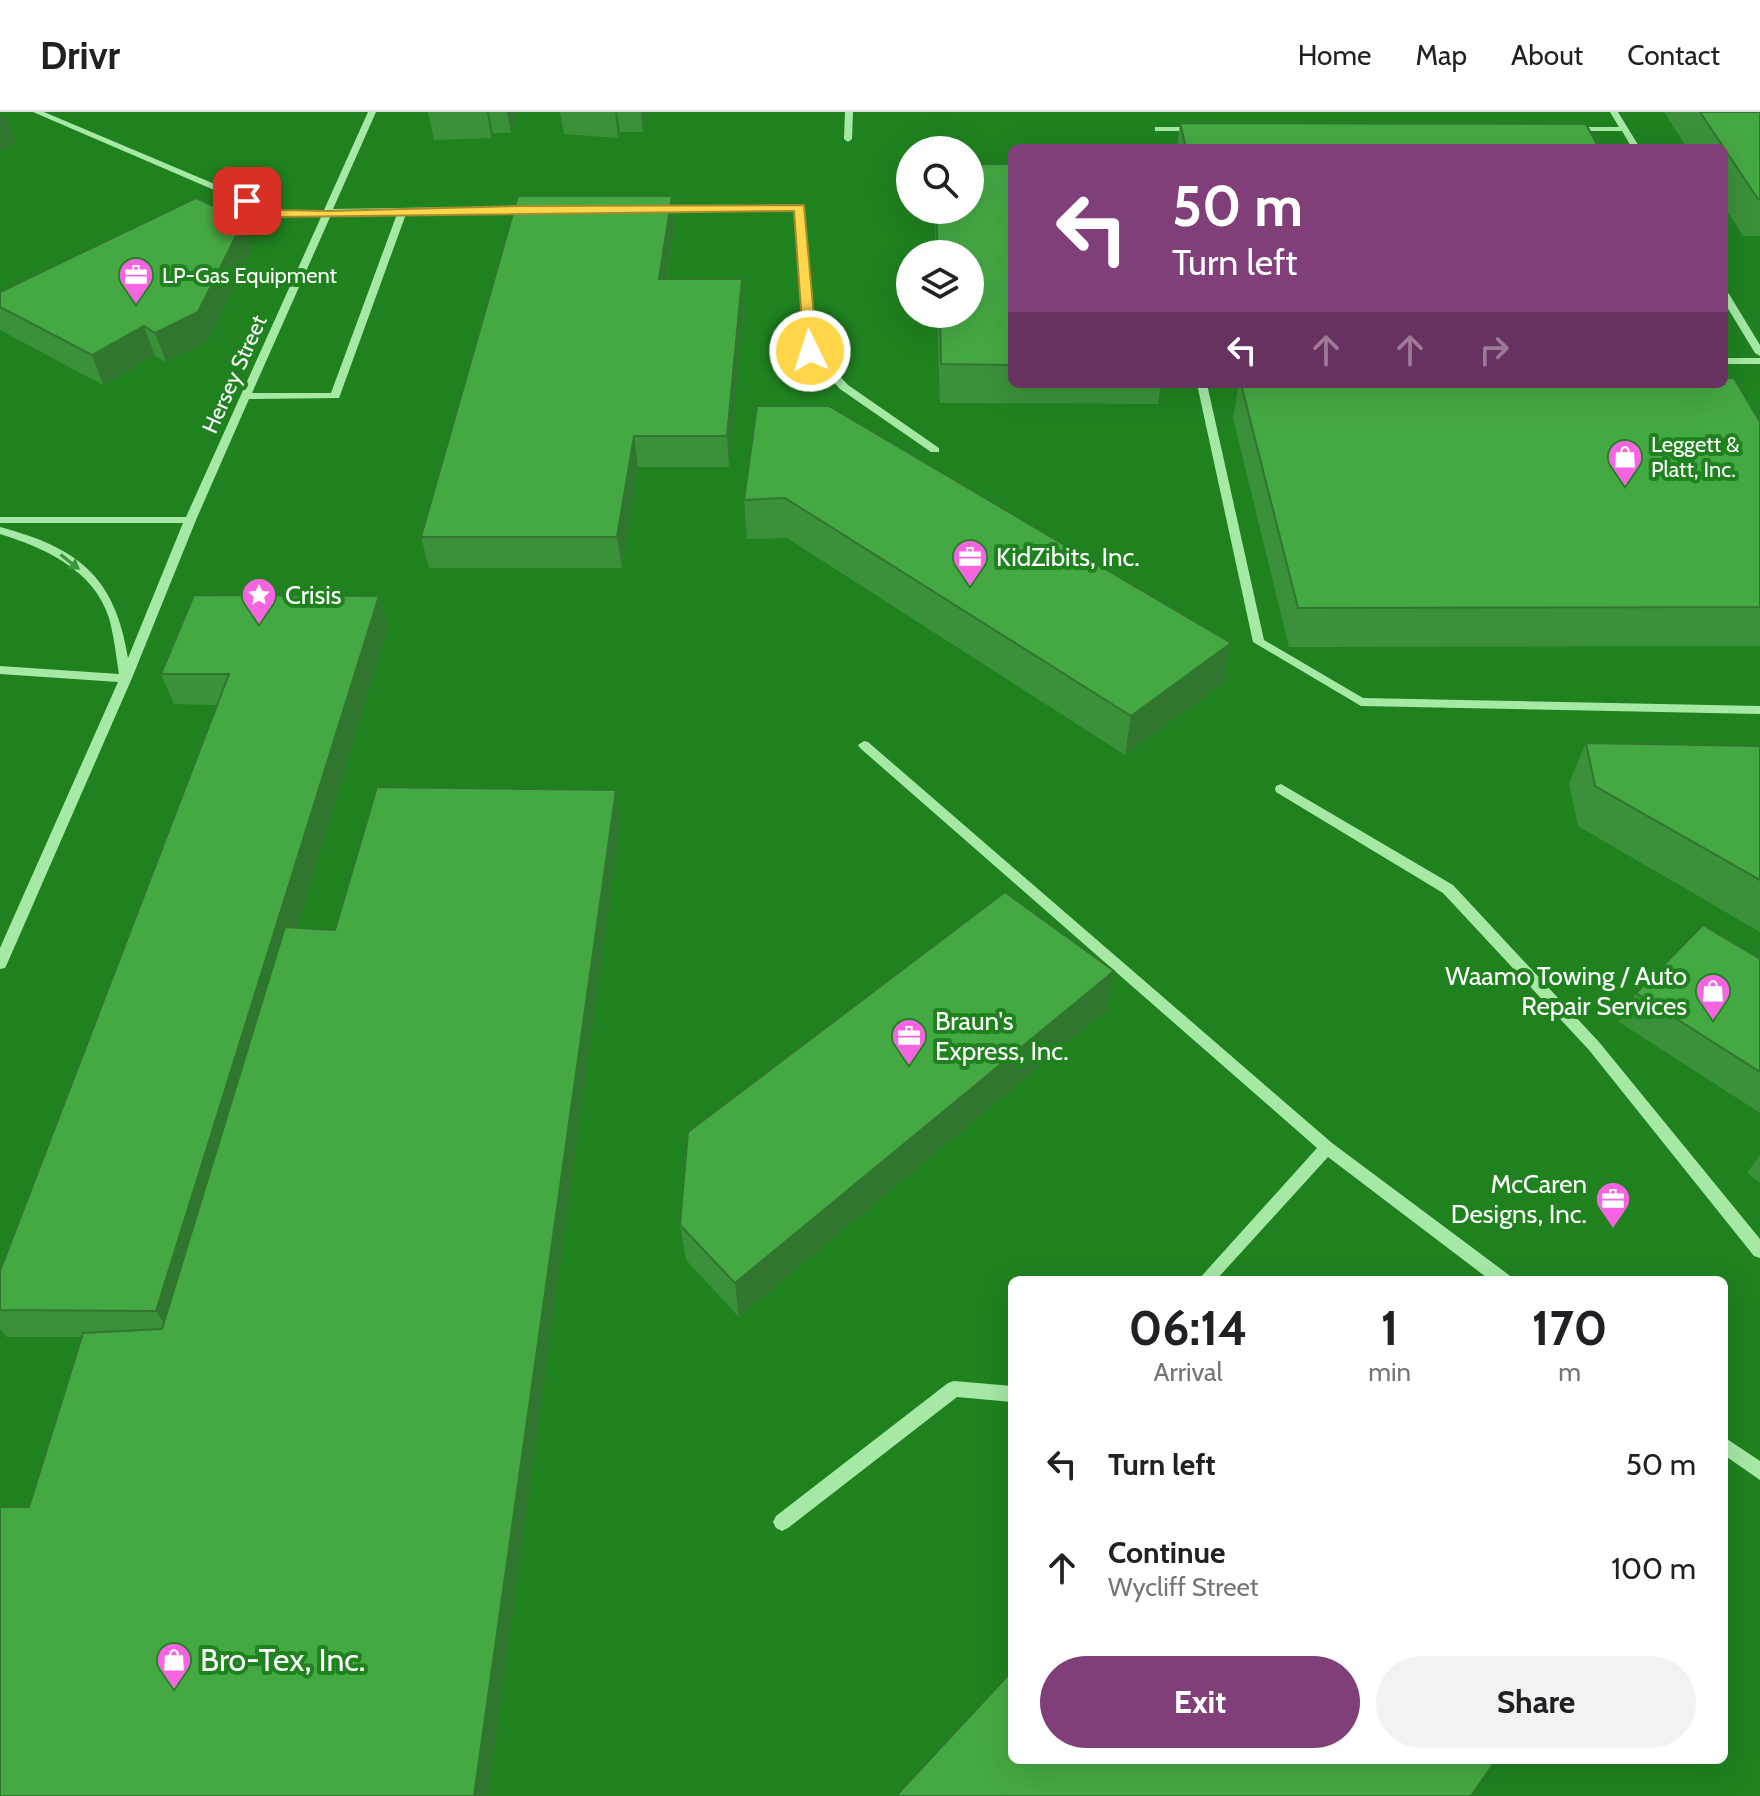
<!DOCTYPE html>
<html lang="en">
<head>
<meta charset="utf-8">
<style>
  body { margin:0; font-family:Cabin,sans-serif; background:#f2f2f2; color:#202124; height:100vh; display:flex; flex-direction:column; font-size:30px; white-space:nowrap }
  * { box-sizing:border-box; margin:0 }
  p { font-size:26px; color:#757577 }
  .icon { flex:none; width:44px; height:44px; fill:none; stroke:currentColor; stroke-width:2; stroke-linecap:round; stroke-linejoin:round }
  .map { position:relative; flex:1; overflow:hidden }
  .side { position:absolute; left:1008px; top:1164px; width:720px; height:488px; display:flex; flex-direction:column; background:#fff; border-radius:12px; box-shadow:0 8px 32px #0002 }
  .side>* { flex:none }
  .hud { position:absolute; left:1008px; top:32px; width:720px; height:244px; border-radius:12px; box-shadow:0 8px 32px #0002; background:#813f79; color:#fff; overflow:hidden }
  .fabs { position:absolute; left:896px; top:24px; display:grid; gap:16px }
  .fabs a { display:grid; place-items:center; width:88px; height:88px; border-radius:50%; background:#fff; box-shadow:0 8px 32px #0002; font-size:40px }
  .pin { position:absolute; display:grid; place-items:center; width:68px; height:68px; color:#fff; margin:-34px; border-radius:16px; box-shadow:0 4px 12px #0006 }
  .me { position:absolute; width:88px; margin:-44px; rotate:356deg; stroke-linejoin:round; filter:drop-shadow(0 0 6px #0008) }
  .turn { display:flex; align-items:center; gap:28px; height:168px; padding:0 32px; font-size:36px }
  .turn .icon { width:104px; height:104px; stroke-width:2.5 }
  .turn b { display:block; font-size:56px; line-height:68px }
  .lanes { display:flex; align-items:center; height:76px; padding:0 32px; background:#0003; justify-content:center; gap:40px; direction:ltr }
  .lanes .off { opacity:.35 }
  .eta { display:flex; justify-content:space-evenly; align-items:center; height:136px; text-align:center }
  .eta b { font-size:48px; font-weight:700; line-height:56px }
  .action { display:flex; gap:16px; margin-top:auto; padding:16px 32px }
  .action a { flex:1; height:92px; border-radius:48px; background:#813f79; color:#fff; font-size:32px; font-weight:700; line-height:92px; text-align:center }
  .action a+a { background:#f2f2f2; color:#202124 }
  ul { padding:0; list-style:none }
  li { display:flex; align-items:center; gap:24px; height:104px; padding:0 32px }
  li div { flex:1 }
  li b { display:block; font-size:30px }
  li em { font-style:normal }
  header { display:flex; align-items:center; gap:48px; box-sizing:border-box; height:112px; padding:0 40px; background:#fff; border-bottom:2px solid #e0e0e0 }
  header strong { font-size:38px }
  nav { display:flex; gap:44px; margin-inline-start:auto; font-size:28px }
  .map>svg:first-child { display:block }
</style>
</head>
<body>
<header>
<strong>Drivr</strong>
<nav><a>Home</a><a>Map</a><a>About</a><a>Contact</a></nav>
</header>
<div class="map">
<svg width="1760" height="1684" viewBox="0 0 1760 1684">
  <rect width="100%" height="100%" fill="#1f821f"/>
  <g fill="none" stroke-linecap="round" stroke-linejoin="round">
    <g fill="#a6e9a5" fill-rule="evenodd">
      <path d="M33,0h11l232,98h48l44,-98h8l-43,97 198,-3 4,3 -4,3 -125,2 -67,184 -90,1 -53,121 -64,158 -125,286 -2,4 -5,1v-21l118,-266 -118,-8v-8l119,8c-3,-19 -5,-38 -10,-56 -15,-48 -64,-70 -109,-84v-7c78,21 115,49 128,131l55,-135h-183v-6h186l136,-302h-50zM397,102l-66,179h-79l79,-178z"/>
      <path d="M845,0h8l-1,27 -4,3 -4,-3z"/>
      <path d="M1610,0h8l22,36h-8l-10,-17h-53l-4,-2 4,-2h50z"/>
      <path d="M1155,15h41l4,2 -4,2h-41z"/>
      <path d="M803,94l12,144 33,35 91,63v4h-8l-91,-63 -35,-38 -9,-140 -140,1 -4,-3 4,-3z"/>
      <path d="M1724,179l5,3 31,51v11l-5,-3 -31,-51z"/>
      <rect x="1724" y="246" width="36" height="6"/>
      <path d="M1197,272h10l57,256 99,58 397,8v8l-399,-8 -108,-64z"/>
      <path d="M864,629l4,1 464,401 177,132 2,5h-21l-162,-123 -112,123h-18l119,-132 -457,-400 -2,-3z"/>
      <path d="M1281,672l172,101 146,157 161,197v19l-6,-2 -165,-206 -146,-157 -167,-101 -1,-3 1,-3z"/>
      <path d="M954,1269l58,5v16l-55,-5 -169,131 -6,3 -6,-3 -3,-6 3,-6 172,-133z"/>
      <path d="M1724,1325l36,24v19l-36,-25z"/>
    </g>
  </g>
  <g fill="#3b913a">
    <path d="M428,0h90l-7,21h-18l-2,5 -57,2z"/>
    <path d="M560,0h87l-4,20h-23l-2,6 -54,-4z"/>
    <path d="M1664,0h96v124h-17l-19,-31v-57h-37z"/>
    <path d="M1180,11l419,25h-422z"/>
    <path d="M1012,52v220h149l-3,20 -218,-1 -3,-89h33v-60h-34l-2,-44h36z"/>
    <path d="M672,84l3,29 -8,54 77,29 -15,159h-91l-16,101h-193l-8,-31z"/>
    <path d="M253,137l-45,92 -42,21 -11,-6 -52,29 -103,-55v-38z"/>
    <path d="M1239,272h485l36,38v224l-471,1 -56,-229z"/>
    <path d="M757,294l466,277 -98,72 -338,-217 -40,1 -3,-39z"/>
    <path d="M379,484l9,31 -91,301 38,2 281,-140 5,30 -592,687 52,-170h-74l-7,-8v-58l217,-566 -43,-1 -13,-30z"/>
    <path d="M1586,631l174,3v186l-182,-106 -9,-43z"/>
    <path d="M1760,847v154l-141,-91 17,-29z"/>
    <path d="M1107,898l-368,307 -53,-57 -6,-35z"/>
    <path d="M1760,1043v28l-13,-10z"/>
  </g>
  <g fill="#30762f">
    <path d="M487,0h2l4,21 -2,5z"/>
    <path d="M507,0h11l-7,21z"/>
    <path d="M615,0h2l3,20 -2,6z"/>
    <path d="M641,0h6l-4,20z"/>
    <path d="M6,3l11,28 -17,7v-33z"/>
    <path d="M672,84l3,29 -13,83 -3,-29z"/>
    <path d="M244,108l9,29 -45,92 -42,21 -11,-29z"/>
    <path d="M742,167l2,29 -15,159 -2,-31z"/>
    <path d="M144,214l11,30 -52,29 -11,-30z"/>
    <path d="M634,324l4,31 -16,101 -5,-31z"/>
    <path d="M379,484l9,31 -214,711 -18,-27z"/>
    <path d="M1231,531l-8,40 -98,72 6,-39z"/>
    <path d="M616,678l5,30 -133,976h-14z"/>
    <path d="M1114,859l-7,39 -368,307 -4,-34z"/>
  </g>
  <g fill="#45a943" stroke="#30762f" stroke-width="2">
    <path d="M1700,0h60v87h-2z"/>
    <path d="M1180,11l406,1 13,24h-413z"/>
    <path d="M970,52h42v201l-71,-1 -1,-50h30v-60h-32l-2,-44h34z"/>
    <path d="M518,84h154l-13,83h83l-15,157h-93l-17,101h-196z"/>
    <path d="M196,86l48,22 -46,92 -43,21 -11,-7 -52,29 -92,-48v-15z"/>
    <path d="M1724,266h10l26,44v185l-462,1 -57,-224h483z"/>
    <path d="M757,294h72l402,237 -100,73 -346,-218 -41,2z"/>
    <path d="M194,483l185,1 -223,715 -156,-1v-39l229,-597h-68z"/>
    <path d="M1586,631l174,3v134l-165,-94z"/>
    <path d="M377,675l239,3 -142,1006h-474v-289h29l54,-174 79,-4 123,-402 50,3z"/>
    <path d="M1005,780l109,79 -379,312 -55,-58 8,-93z"/>
    <path d="M1703,813l57,34v113l-124,-79z"/>
    <path d="M1012,1559v89h484l-25,36h-575z"/>
  </g>
  <defs><path id="oneway-solid" d="M-6-.8H1V-3.2L6.5 0L1 3.2V.8H-6Z" transform="scale(2)"/></defs>
  <use fill="#3a973a" href="#oneway-solid" transform="translate(70 450) rotate(38)"/>
  <path fill="#ffd54a" stroke="#a68a30" stroke-width="2" d="M247,86l30,12 50,1 194,-5 283,-1 13,146 -7,3 -6,-3 -10,-140 -519,6 -32,-13v-5z"/>
  <defs>
    <symbol id="office-pin" viewBox="-11 -11 22 30"><path d="M0 17L-7.5 6A9.5 9.5 0 1 1 7.5 6Z" fill="#f764e2" stroke="#1f821f"/><path d="M-6-3h4V-5.5h4V-3h4V5H-6ZM-1-4.5V-3h2v-1.5ZM-6 0V1H6V0Z" fill="#fff"/></symbol>
    <symbol id="shop-pin" viewBox="-11 -11 22 30"><path d="M0 17L-7.5 6A9.5 9.5 0 1 1 7.5 6Z" fill="#f764e2" stroke="#1f821f"/><path d="M-5-2.5h2.3a2.7 3.5 0 0 1 5.4 0H5L5.5 6h-11ZM-1.5-2.5h3a1.5 2.3 0 0 0-3 0Z" fill="#fff"/></symbol>
    <symbol id="sight-pin" viewBox="-11 -11 22 30"><path d="M0 17L-7.5 6A9.5 9.5 0 1 1 7.5 6Z" fill="#f764e2" stroke="#1f821f"/><path d="M0-6L1.8-2.2L6-1.7L2.9 1.2L3.7 5.4L0 3.3L-3.7 5.4L-2.9 1.2L-6-1.7L-1.8-2.2Z" fill="#fff"/></symbol>
  </defs>
  <g fill-rule="evenodd">
    <use href="#office-pin" x="116" y="143" width="40" height="54"/>
    <use href="#shop-pin" x="1605" y="325" width="40" height="54"/>
    <use href="#office-pin" x="950" y="425" width="40" height="54"/>
    <use href="#sight-pin" x="239" y="463" width="40" height="54"/>
    <use href="#shop-pin" x="1693" y="859" width="40" height="54"/>
    <use href="#office-pin" x="889" y="904" width="40" height="54"/>
    <use href="#office-pin" x="1593" y="1067" width="40" height="54"/>
    <use href="#shop-pin" x="154" y="1528" width="40" height="54"/>
  </g>
  <g text-anchor="middle" stroke-width="8" stroke-linejoin="round" paint-order="stroke">
    <g font-size="22" fill="#fff" stroke="#1f821f" text-anchor="start">
      <text x="162" y="171">LP-Gas Equipment</text>
      <text x="1651" y="340">Leggett &amp;<tspan x="1651" dy="25">Platt, Inc.</tspan></text>
    </g>
    <g font-size="22" fill="#fff" stroke="#1f821f">
      <text transform="translate(234 262) rotate(-66)" y="8">Hersey Street</text>
    </g>
    <g font-size="26" fill="#fff" stroke="#1f821f" text-anchor="start">
      <text x="996" y="454">KidZibits, Inc.</text>
      <text x="285" y="492">Crisis</text>
      <text x="1687" y="873" text-anchor="end">Waamo Towing / Auto<tspan x="1687" dy="30">Repair Services</tspan></text>
      <text x="935" y="918">Braun's<tspan x="935" dy="30">Express, Inc.</tspan></text>
      <text x="1587" y="1081" text-anchor="end">McCaren<tspan x="1587" dy="30">Designs, Inc.</tspan></text>
    </g>
    <g font-size="32" fill="#fff" stroke="#1f821f" text-anchor="start">
      <text x="200" y="1559">Bro-Tex, Inc.</text>
    </g>
  </g>
</svg>
<div class="fabs">
<a><svg class="icon" aria-label="search" viewBox="0 0 24 24"><circle cx="10" cy="10" r="6"/><path d="M15 15l6 6"/></svg></a>
<a><svg class="icon" aria-label="layers" viewBox="0 0 24 24"><path d="M12 4l9 5-9 5-9-5zM3 14l9 5 9-5"/></svg></a>
</div>
<div class="pin" style="left:247px;top:89px;background:#d93025"><svg class="icon" aria-label="arrive" viewBox="0 0 24 24"><path d="M6 21V4h12l-3 4 3 4H6"/></svg></div>
<svg class="me" style="left:810px;top:239px" viewBox="-20 -20 40 40"><circle r="17" fill="#ffd54a" stroke="#fff" stroke-width="3"/><path d="M0-11L8 9 0 5-8 9z" fill="#fff"/></svg>
<div class="hud">
<div class="turn"><svg class="icon" aria-label="left" viewBox="0 0 24 24"><path d="M17 20v-9H6M10 6l-5 5 5 5"/></svg><div><b>50 m</b>Turn left</div></div>
<div class="lanes"><svg class="icon" aria-label="left" viewBox="0 0 24 24"><path d="M17 20v-9H6M10 6l-5 5 5 5"/></svg><svg class="icon off" aria-label="ahead" viewBox="0 0 24 24"><path d="M12 20V5M6 11l6-6 6 6"/></svg><svg class="icon off" aria-label="ahead" viewBox="0 0 24 24"><path d="M12 20V5M6 11l6-6 6 6"/></svg><svg class="icon off" aria-label="right" viewBox="0 0 24 24"><path d="M7 20v-9h11M14 6l5 5-5 5"/></svg></div>
</div>
<section class="side">
<div class="eta">
<div><b>06:14</b><p>Arrival</p></div>
<div><b>1</b><p>min</p></div>
<div><b>170</b><p>m</p></div>
</div>
<ul>
<li><svg class="icon" aria-label="left" viewBox="0 0 24 24"><path d="M17 20v-9H6M10 6l-5 5 5 5"/></svg><div><b>Turn left</b></div><em>50 m</em></li>
<li><svg class="icon" aria-label="ahead" viewBox="0 0 24 24"><path d="M12 20V5M6 11l6-6 6 6"/></svg><div><b>Continue</b><p>Wycliff Street</p></div><em>100 m</em></li>
</ul>
<div class="action"><a>Exit</a><a>Share</a></div>
</section>
</div>
</body>
</html>
